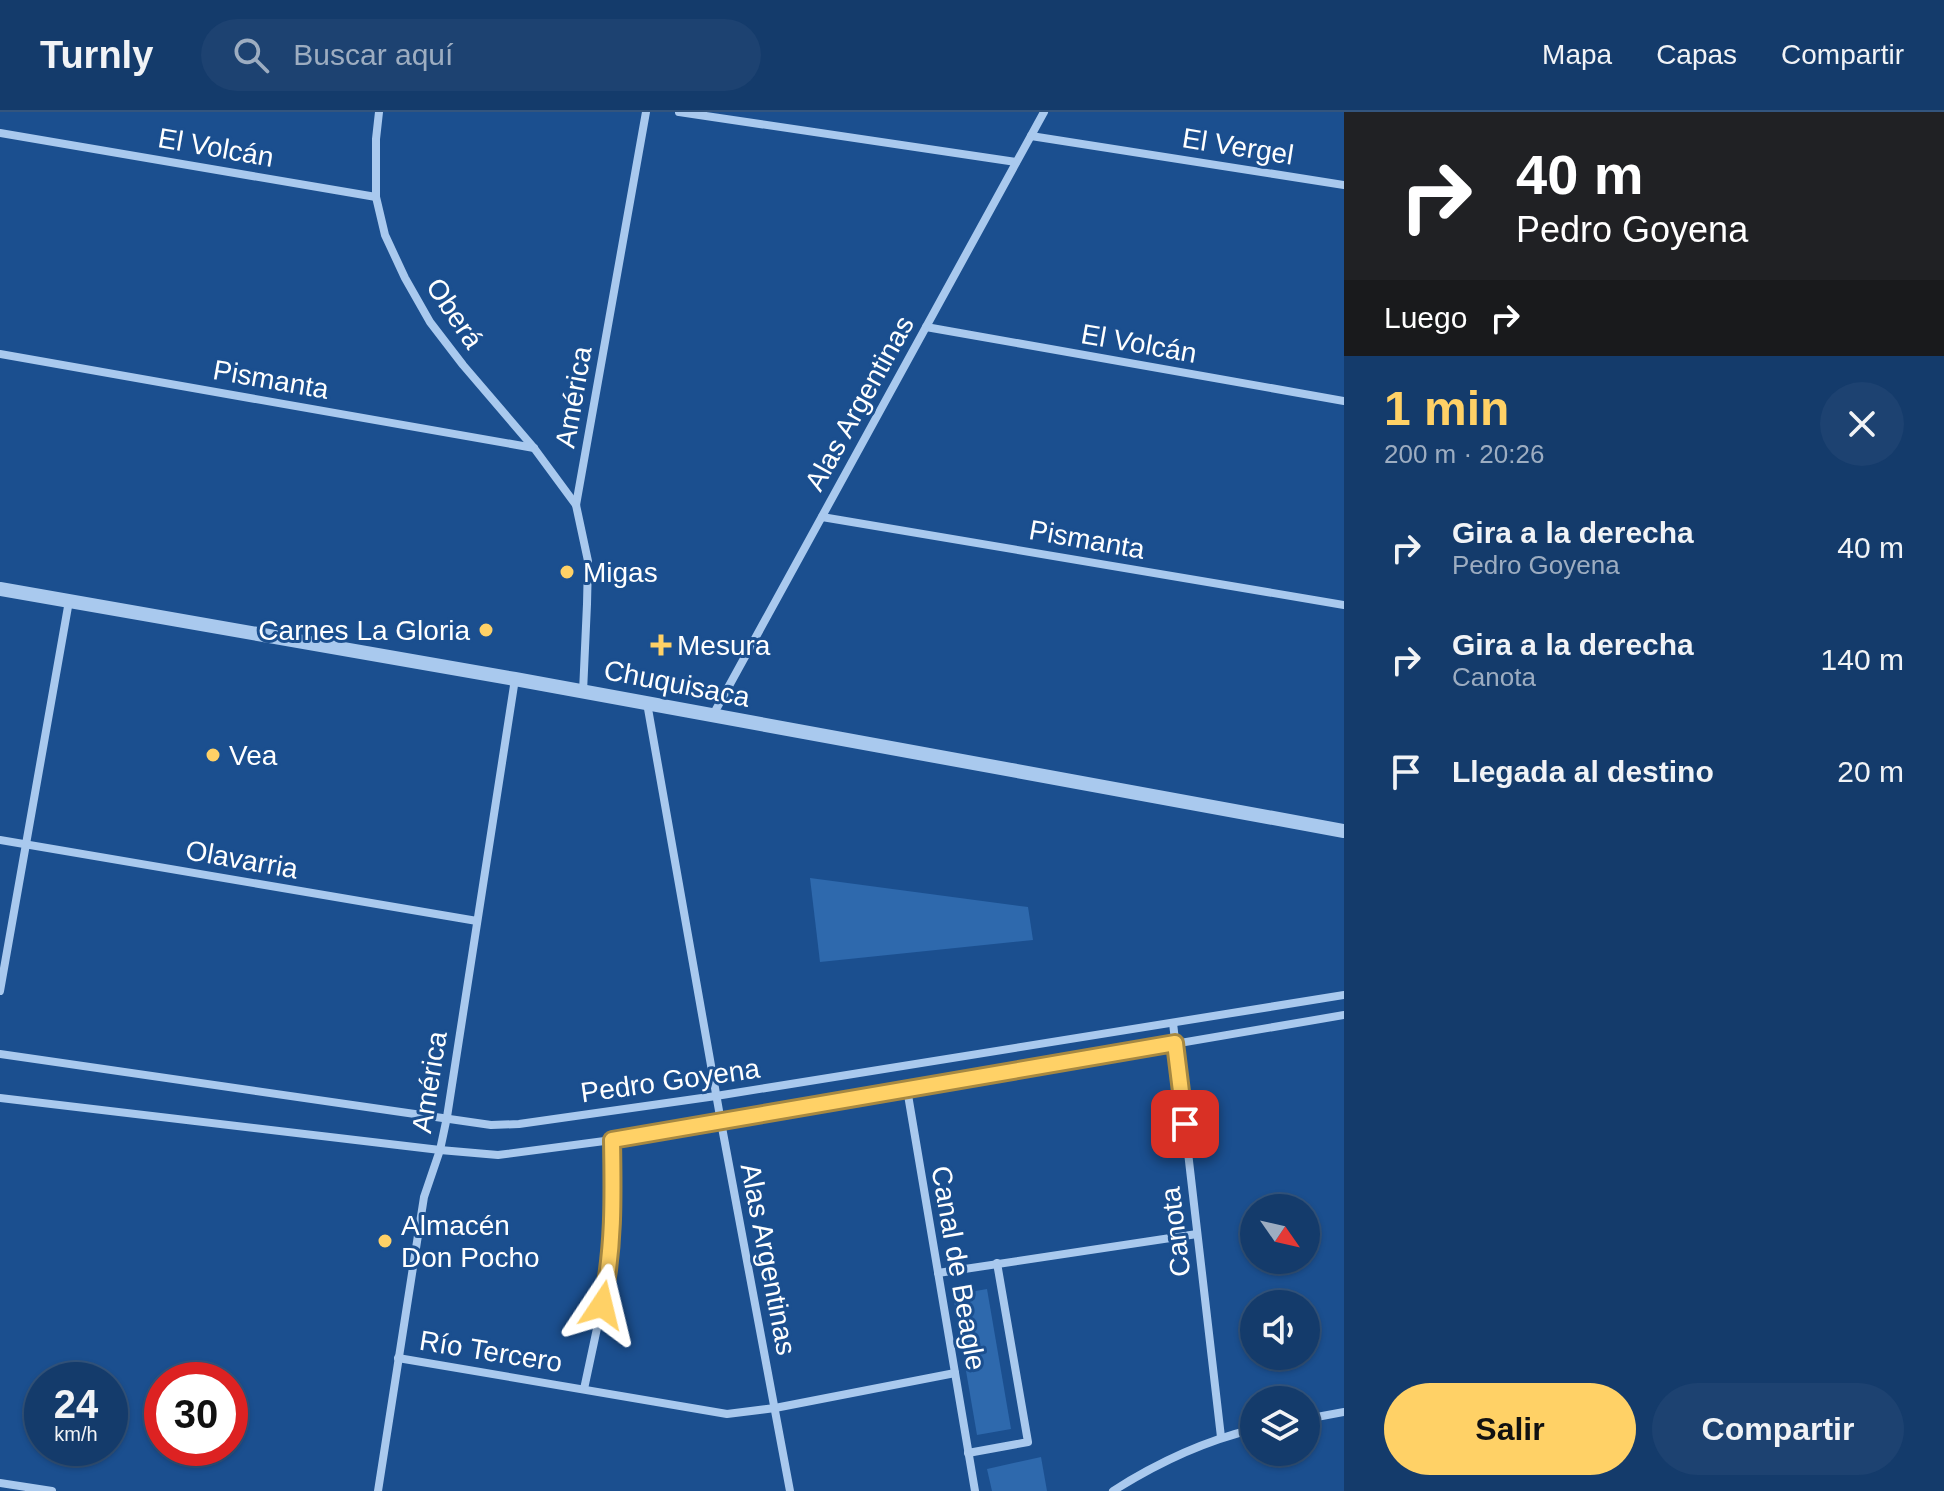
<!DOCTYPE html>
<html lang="es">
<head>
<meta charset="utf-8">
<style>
  body { margin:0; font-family:Helvetica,sans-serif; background:#1d4271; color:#f1f3f6; height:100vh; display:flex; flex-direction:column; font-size:30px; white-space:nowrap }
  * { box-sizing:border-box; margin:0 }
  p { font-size:26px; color:#9dadc1 }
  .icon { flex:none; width:44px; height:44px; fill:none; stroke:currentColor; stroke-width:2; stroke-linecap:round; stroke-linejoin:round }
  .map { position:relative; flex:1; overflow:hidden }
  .sheet { display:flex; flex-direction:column; background:#143b6b; width:600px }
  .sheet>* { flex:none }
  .banner { background:#202124; color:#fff; overflow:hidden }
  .needle { width:52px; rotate:124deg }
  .fabs { position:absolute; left:1240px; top:1082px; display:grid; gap:16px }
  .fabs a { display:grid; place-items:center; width:80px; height:80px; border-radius:50%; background:#143b6b; box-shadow:0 2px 6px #0004,0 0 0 2px #33557e; font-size:40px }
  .speed { position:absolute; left:24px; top:1250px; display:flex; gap:16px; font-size:40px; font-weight:700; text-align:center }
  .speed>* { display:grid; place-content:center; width:104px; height:104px; border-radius:50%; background:#143b6b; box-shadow:0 2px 6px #0004,0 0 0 2px #33557e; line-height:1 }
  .speed small { font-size:20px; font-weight:400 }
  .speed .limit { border:12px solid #d22; background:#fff; color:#111 }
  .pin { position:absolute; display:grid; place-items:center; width:68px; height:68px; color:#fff; margin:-34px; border-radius:16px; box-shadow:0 4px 12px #0006 }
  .me { position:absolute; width:88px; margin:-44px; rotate:10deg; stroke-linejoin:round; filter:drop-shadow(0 0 6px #0008) }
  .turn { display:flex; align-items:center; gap:28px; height:168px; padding:0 40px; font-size:36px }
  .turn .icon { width:104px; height:104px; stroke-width:2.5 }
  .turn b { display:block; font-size:56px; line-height:68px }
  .then { display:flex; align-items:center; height:76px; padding:0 40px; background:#0003; gap:16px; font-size:30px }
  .round { display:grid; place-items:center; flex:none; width:84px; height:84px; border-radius:42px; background:#1d4271 }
  .head { display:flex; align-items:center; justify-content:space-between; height:136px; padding:0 40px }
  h1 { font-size:48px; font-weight:700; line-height:60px; color:#ffd166 }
  .action { display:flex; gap:16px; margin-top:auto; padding:16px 40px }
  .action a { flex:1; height:92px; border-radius:48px; background:#ffd166; color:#111; font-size:32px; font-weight:700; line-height:92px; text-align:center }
  .action a+a { background:#1d4271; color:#f1f3f6 }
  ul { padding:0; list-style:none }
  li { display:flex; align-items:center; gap:24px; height:112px; padding:0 40px }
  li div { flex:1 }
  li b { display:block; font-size:30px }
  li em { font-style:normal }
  header { display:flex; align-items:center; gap:48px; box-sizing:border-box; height:112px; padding:0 40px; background:#143b6b; border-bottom:2px solid #33557e }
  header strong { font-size:38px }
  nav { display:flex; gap:44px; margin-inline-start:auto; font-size:28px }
  .search { width:560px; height:72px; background:#1d4271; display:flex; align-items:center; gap:20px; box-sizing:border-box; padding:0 28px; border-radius:44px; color:#9dadc1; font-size:30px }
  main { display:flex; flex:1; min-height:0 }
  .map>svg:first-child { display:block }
</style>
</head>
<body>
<header>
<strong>Turnly</strong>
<div class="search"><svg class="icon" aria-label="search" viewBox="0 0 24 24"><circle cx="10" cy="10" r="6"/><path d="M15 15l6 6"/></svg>Buscar aquí</div>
<nav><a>Mapa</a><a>Capas</a><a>Compartir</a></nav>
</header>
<main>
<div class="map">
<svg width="1344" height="1379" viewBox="0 0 1344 1379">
  <rect width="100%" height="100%" fill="#1b4f8f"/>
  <g fill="#2e69ad">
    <path d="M810,766l218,29 5,33 -213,22z"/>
    <path d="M987,1177l24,140 -34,6 -24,-140z"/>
    <path d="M1041,1345l6,34h-55l-5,-22z"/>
  </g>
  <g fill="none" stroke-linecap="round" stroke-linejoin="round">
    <g stroke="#a9c9ee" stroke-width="8">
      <path d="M379,0l-3,27v58l9,38 20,43 25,44 33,43 71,83 42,57"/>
      <path d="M679,0l337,50"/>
      <path d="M0,21l376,64"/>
      <path d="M1031,24l313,49"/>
      <path d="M926,215l418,74"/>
      <path d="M0,242l534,94"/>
      <path d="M822,405l522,88"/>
      <path d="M583,580l4,-88 1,-43 -12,-56 70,-393"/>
      <path d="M647,591l74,419 69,369"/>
      <path d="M713,603l331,-603"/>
      <path d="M0,728l477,81"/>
      <path d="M0,879l69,-390"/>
      <path d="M1173,911l48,414"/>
      <path d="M0,942l491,71 28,-1 197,-28 628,-101"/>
      <path d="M907,977l68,402"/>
      <path d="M0,986l440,52 58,5 114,-15 732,-125"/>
      <path d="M938,1161l259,-39"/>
      <path d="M398,1246l329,56 48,-6 180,-35"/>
      <path d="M584,1277l24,-112 5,-51 -1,-86"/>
      <path d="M1306,1307l38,-7"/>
      <path d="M968,1341l60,-11 -31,-179"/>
      <path d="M0,1371l52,8"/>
      <path d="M378,1379l46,-294 16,-47 7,-33 68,-438"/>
      <path d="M1113,1379c44,-28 91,-50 141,-62"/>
    </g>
    <path stroke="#a9c9ee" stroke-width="14" d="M0,477l515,90 829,152"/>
  </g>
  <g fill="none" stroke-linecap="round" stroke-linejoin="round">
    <defs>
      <path id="route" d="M602,1193c12,-55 11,-109 10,-165l563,-97 10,81"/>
    </defs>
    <use href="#route" stroke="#a68842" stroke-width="20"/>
    <use href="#route" stroke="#ffd166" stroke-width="14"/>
  </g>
  <g fill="#ffd166" stroke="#1b4f8f" stroke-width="3">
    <circle cx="567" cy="460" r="8"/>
    <circle cx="486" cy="518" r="8"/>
    <path d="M657 521h8v8h8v8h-8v8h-8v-8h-8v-8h8z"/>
    <circle cx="213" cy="643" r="8"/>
    <circle cx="385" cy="1129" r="8"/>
  </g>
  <g text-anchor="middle" stroke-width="6" stroke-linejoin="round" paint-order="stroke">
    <g font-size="28" fill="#fff" stroke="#1b4f8f">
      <text transform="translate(1238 34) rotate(9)" y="10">El Vergel</text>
      <text transform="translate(216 35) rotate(10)" y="10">El Volcán</text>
      <text transform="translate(455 201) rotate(56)" y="10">Oberá</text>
      <text transform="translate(1139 231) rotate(10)" y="10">El Volcán</text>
      <text transform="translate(271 267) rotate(10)" y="10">Pismanta</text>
      <text transform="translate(573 285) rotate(-80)" y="10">América</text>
      <text transform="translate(859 291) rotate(-61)" y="10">Alas Argentinas</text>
      <text transform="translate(1087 427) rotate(10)" y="10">Pismanta</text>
      <text transform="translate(677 571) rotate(11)" y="10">Chuquisaca</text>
      <text transform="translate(242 747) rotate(10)" y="10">Olavarria</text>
      <text transform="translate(670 968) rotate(-8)" y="10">Pedro Goyena</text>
      <text transform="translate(429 970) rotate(-81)" y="10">América</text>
      <text transform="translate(1175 1120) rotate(-97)" y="10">Canota</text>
      <text transform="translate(769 1147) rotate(79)" y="10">Alas Argentinas</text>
      <text transform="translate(959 1156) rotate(80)" y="10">Canal de Beagle</text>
      <text transform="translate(491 1239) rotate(9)" y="10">Río Tercero</text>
    </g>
    <g font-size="28" fill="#fff" stroke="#1b4f8f" text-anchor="start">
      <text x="583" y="470">Migas</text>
      <text x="470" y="528" text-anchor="end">Carnes La Gloria</text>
      <text x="677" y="543">Mesura</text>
      <text x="229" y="653">Vea</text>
      <text x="401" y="1123">Almacén<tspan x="401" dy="32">Don Pocho</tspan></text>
    </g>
  </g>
</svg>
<div class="fabs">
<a><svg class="needle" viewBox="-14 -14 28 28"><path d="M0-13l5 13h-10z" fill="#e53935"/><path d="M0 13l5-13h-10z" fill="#9dadc1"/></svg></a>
<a><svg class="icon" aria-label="sound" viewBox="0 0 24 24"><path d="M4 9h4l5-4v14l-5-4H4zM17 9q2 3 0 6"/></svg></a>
<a><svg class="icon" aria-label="layers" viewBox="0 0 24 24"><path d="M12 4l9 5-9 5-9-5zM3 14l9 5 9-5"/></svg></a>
</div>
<div class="speed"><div>24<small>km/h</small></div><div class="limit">30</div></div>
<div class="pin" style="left:1185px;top:1012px;background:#d93025"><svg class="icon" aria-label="arrive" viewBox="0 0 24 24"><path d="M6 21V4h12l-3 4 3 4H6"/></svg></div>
<svg class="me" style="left:602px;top:1193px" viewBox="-20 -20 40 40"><path d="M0-17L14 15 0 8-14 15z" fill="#ffd166" stroke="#fff" stroke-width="4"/></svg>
</div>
<section class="sheet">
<div class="banner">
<div class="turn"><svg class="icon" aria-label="right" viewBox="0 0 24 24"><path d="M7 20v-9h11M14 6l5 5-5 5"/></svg><div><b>40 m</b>Pedro Goyena</div></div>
<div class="then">Luego<svg class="icon" aria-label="right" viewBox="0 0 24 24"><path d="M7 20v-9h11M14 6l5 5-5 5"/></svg></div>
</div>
<div class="head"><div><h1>1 min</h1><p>200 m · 20:26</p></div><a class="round"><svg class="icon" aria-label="close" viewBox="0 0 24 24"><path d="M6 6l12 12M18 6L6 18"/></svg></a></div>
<ul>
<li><svg class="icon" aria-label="right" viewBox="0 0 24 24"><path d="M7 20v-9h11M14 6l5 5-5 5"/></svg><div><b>Gira a la derecha</b><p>Pedro Goyena</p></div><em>40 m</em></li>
<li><svg class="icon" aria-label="right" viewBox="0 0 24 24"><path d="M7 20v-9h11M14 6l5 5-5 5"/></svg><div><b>Gira a la derecha</b><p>Canota</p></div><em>140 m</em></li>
<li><svg class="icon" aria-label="arrive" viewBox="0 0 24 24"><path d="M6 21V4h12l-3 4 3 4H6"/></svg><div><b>Llegada al destino</b></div><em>20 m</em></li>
</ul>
<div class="action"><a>Salir</a><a>Compartir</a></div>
</section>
</main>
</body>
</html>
